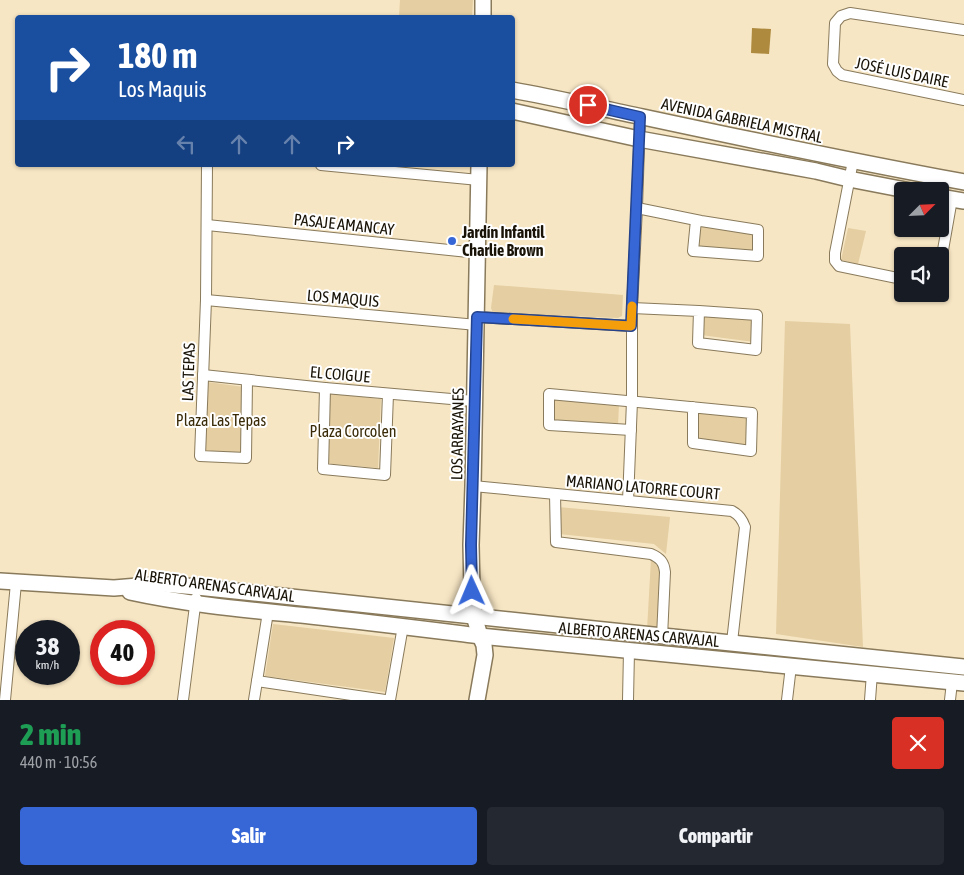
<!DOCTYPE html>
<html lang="es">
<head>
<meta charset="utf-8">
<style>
  body { margin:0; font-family:"Asap Condensed",sans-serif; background:#242831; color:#f1f3f6; height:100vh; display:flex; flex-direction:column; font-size:19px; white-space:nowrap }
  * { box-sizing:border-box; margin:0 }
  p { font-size:16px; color:#9ea1a6 }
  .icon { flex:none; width:28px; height:28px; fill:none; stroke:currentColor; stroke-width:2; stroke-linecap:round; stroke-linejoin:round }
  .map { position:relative; height:700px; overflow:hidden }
  .sheet { display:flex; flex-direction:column; background:#171b24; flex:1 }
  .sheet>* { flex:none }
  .hud { position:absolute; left:15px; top:15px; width:500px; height:152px; border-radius:5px; box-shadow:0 1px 4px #0004; background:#1a4fa0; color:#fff; overflow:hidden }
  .needle { width:32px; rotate:66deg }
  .buttons { position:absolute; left:894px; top:182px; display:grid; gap:10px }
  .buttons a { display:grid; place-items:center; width:55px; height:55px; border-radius:5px; background:#171b24; box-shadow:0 1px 4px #0004; font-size:25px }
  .speed { position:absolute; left:15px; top:620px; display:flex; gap:10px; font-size:25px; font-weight:700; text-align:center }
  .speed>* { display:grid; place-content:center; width:65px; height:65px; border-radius:50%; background:#171b24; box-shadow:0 1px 4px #0004; line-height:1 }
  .speed small { font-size:12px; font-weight:400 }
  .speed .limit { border:8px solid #d22; background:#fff; color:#111 }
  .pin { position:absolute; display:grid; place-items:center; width:42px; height:42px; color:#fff; margin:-21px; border:2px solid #fff; border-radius:50%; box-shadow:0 1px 5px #0007 }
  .me { position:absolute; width:55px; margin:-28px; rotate:359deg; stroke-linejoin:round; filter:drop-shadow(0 0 4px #0008) }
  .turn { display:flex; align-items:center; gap:18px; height:105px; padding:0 20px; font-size:22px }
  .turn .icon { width:65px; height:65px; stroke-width:2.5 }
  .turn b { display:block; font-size:35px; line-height:42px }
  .lanes { display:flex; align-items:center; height:48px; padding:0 20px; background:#0003; justify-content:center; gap:25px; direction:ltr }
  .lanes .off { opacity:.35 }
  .round { display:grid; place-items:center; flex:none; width:52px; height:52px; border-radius:5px; background:#242831 }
  .overview { display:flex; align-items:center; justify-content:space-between; height:85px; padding:0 20px }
  h1 { font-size:30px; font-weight:800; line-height:38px; color:#1e9e55 }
  .action { display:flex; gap:10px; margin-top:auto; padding:10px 20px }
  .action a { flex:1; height:58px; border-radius:5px; background:#3767d7; color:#fff; font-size:20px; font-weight:800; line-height:58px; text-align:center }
  .action a+a { background:#242831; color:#f1f3f6 }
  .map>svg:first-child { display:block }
</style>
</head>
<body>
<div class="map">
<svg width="964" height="700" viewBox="0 0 964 700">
  <rect width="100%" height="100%" fill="#f7e6c4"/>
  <g fill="#e4cea2">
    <path d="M400,0h73l-1,17h-73z"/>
    <path d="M699,224l56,9 -2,20 -56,-4z"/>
    <path d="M848,228l18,3 -8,33 -17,-4z"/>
    <path d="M494,285l129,10 -1,21 -4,2 -125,-5 -2,-5z"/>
    <path d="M702,313l52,4v25l-53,-7z"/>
    <path d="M785,321l65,3 13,323 -87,-13z"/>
    <path d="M200,381l44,6 -2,68 -42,-2z"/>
    <path d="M327,393l54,6 -3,69 -54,-5z"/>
    <path d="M555,398l64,6 -1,22 -65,-5z"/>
    <path d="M698,412l51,3 -1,31 -51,-6z"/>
    <path d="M558,507l112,10 -4,37 -12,-10 -95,-10z"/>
    <path d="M651,559l9,10 -3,62 -10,-1z"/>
    <path d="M273,624l121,14 -9,54 -120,-16z"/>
  </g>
  <path fill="#ae8a3f" d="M752,28l19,1 -2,25 -18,-1z"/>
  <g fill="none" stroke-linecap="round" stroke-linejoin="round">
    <defs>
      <g id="street">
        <path d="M964,30l-114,-17 -9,3 -6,7 -2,41 4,7 5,4 122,25"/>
        <path d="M853,161l-18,92v8l4,5 63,13"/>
        <path d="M207,165l-1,135 -6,156 46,2 1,-78"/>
        <path d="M321,165l158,15"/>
        <path d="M637,208l64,13 57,9v26l-65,-5 3,-31"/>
        <path d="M207,225l271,28"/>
        <path d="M940,267l12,-68"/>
        <path d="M206,300l271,25"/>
        <path d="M632,308l67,3 58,4 -1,35 -58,-7 1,-32"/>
        <path d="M477,317l154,9"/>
        <path d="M203,375l122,13 149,13"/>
        <path d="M325,388l-2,81 62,6 3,-81"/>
        <path d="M631,430l-82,-5v-31c68,6 135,12 203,19l-1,38 -58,-8v-36"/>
        <path d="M473,486l259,25c7,4 10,8 13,16l-13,115"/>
        <path d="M555,494l1,48 95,12c9,4 13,8 14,18l-3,65"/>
        <path d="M628,501l4,-100v-93l5,-100 3,-91"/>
        <path d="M257,681l128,19"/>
        <path d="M5,700l11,-117"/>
        <path d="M183,700l13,-102"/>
        <path d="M254,700l14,-88"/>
        <path d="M390,700l13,-74"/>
        <path d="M628,700l1,-49"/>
        <path d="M787,700l4,-34"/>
        <path d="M870,700l2,-27"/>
        <path d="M950,700l2,-18"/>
      </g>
      <g id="secondary">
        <path d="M483,18v-18"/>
        <path d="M512,90c44,8 87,18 131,27 107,23 214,45 321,65"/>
        <path d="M512,111l127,28 177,32 33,8 62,12"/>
        <path d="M940,197l24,4"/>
        <path d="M0,581l114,7 48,-4 35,3c256,27 511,54 767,80"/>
        <path d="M130,592c59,13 120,18 180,24 57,6 113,13 170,20l484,47"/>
        <path d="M477,700l8,-45 -1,-10 -4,-9 -6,-20 -2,-25 -1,-46 2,-59 6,-321"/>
      </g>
    </defs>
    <use href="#street" stroke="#897a5b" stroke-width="12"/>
    <use href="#secondary" stroke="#897a5b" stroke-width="18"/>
    <use href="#street" stroke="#fff" stroke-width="10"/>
    <use href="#secondary" stroke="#fff" stroke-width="15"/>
  </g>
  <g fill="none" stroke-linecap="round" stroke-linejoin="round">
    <defs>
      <path id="route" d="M472,591l-1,-46 6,-228 154,9 9,-209 -52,-12"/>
    </defs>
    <use href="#route" stroke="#24438c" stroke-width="12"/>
    <use href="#route" stroke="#3767d7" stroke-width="9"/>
    <path stroke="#f59e0b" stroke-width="9" d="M513,319l118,7 1,-20"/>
  </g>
  <circle fill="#3767d7" stroke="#fff" stroke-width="2" cx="452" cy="241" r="5"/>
  <g text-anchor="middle" stroke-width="4" stroke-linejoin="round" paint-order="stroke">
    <g font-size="16" fill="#191307" stroke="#fff">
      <text transform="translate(902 72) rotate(12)" y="6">JOSÉ LUIS DAIRE</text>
      <text transform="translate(742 120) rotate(12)" y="6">AVENIDA GABRIELA MISTRAL</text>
      <text transform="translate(344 224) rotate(6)" y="6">PASAJE AMANCAY</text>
      <text transform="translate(343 298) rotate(5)" y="6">LOS MAQUIS</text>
      <text transform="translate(188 372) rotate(-88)" y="6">LAS TEPAS</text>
      <text transform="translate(340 374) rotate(5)" y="6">EL COIGUE</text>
      <text transform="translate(457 434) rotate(-89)" y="6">LOS ARRAYANES</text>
      <text transform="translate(643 487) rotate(5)" y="6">MARIANO LATORRE COURT</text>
      <text transform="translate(215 585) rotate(8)" y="6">ALBERTO ARENAS CARVAJAL</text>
      <text transform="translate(639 634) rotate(5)" y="6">ALBERTO ARENAS CARVAJAL</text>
    </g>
    <g font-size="16" font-weight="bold" fill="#191307" stroke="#fff" text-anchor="start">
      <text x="462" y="238">Jardín Infantil<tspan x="462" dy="18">Charlie Brown</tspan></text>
    </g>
    <g font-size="16" fill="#3a2b08" stroke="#fff">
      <text x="221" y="426">Plaza Las Tepas</text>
      <text x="353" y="437">Plaza Corcolen</text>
    </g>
  </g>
</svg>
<div class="buttons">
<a><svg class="needle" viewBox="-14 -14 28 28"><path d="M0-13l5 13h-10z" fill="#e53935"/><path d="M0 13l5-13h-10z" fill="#9ea1a6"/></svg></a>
<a><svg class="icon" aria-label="sound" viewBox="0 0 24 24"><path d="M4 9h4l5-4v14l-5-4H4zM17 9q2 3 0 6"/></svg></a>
</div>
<div class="speed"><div>38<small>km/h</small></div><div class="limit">40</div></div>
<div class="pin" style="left:588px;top:105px;background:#d93025"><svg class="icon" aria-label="arrive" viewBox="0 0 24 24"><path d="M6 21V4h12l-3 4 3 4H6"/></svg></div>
<svg class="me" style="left:472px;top:591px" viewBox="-20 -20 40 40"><path d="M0-17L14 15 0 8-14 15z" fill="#3767d7" stroke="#fff" stroke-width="4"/></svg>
<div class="hud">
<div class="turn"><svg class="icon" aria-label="right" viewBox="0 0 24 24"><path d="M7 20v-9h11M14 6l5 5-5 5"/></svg><div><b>180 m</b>Los Maquis</div></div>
<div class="lanes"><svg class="icon off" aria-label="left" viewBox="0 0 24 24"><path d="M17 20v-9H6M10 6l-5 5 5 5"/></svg><svg class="icon off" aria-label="ahead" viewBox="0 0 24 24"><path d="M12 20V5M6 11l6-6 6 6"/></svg><svg class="icon off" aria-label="ahead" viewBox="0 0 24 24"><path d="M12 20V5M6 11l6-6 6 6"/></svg><svg class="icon" aria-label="right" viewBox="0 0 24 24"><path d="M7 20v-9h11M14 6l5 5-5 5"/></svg></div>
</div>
</div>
<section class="sheet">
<div class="overview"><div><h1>2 min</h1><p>440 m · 10:56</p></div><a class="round" style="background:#d93025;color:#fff"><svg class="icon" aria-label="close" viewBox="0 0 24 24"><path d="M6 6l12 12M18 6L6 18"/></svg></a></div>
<div class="action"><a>Salir</a><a>Compartir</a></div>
</section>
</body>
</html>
